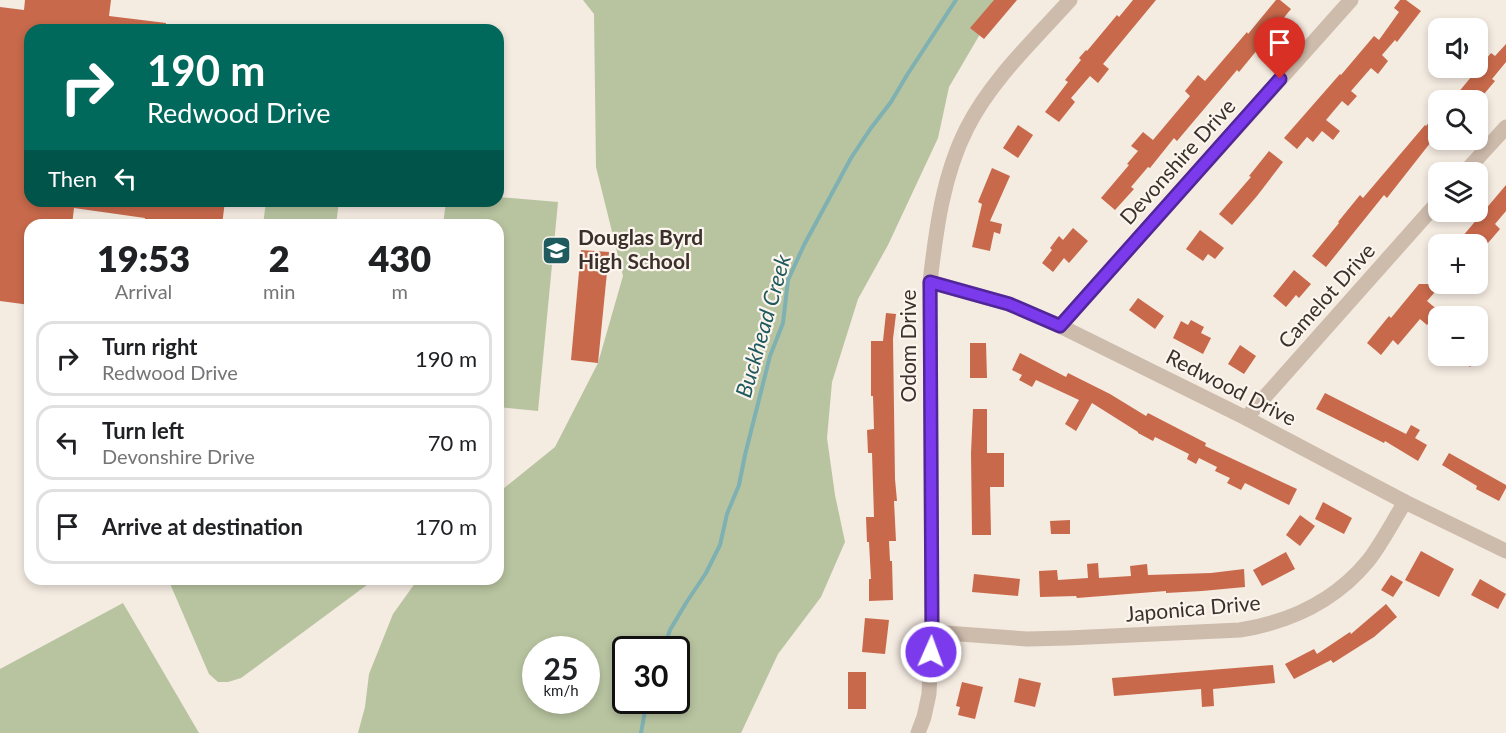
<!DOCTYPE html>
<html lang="en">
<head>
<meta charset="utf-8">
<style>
  body { margin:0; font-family:Lato,sans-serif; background:#f6f6f6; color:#202124; height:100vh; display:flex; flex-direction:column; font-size:22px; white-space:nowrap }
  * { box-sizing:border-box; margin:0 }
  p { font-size:20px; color:#757577 }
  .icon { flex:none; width:33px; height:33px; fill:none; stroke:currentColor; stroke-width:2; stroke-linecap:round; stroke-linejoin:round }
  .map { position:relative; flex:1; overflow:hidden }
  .drawer { position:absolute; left:24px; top:219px; width:480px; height:366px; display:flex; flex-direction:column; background:#fff; border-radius:18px; box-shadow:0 3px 9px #0003 }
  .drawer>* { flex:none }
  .top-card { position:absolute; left:24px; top:24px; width:480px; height:183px; border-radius:18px; box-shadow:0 3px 9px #0003; background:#00695c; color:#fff; overflow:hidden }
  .buttons { position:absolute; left:1428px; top:18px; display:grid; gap:12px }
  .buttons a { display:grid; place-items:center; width:60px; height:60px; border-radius:12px; background:#fff; box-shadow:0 3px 9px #0003; font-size:30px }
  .speed { position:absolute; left:522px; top:636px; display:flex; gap:12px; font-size:30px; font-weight:700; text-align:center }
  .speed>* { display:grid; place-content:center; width:78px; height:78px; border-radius:50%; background:#fff; box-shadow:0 3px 9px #0003; line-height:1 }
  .speed small { font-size:15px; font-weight:400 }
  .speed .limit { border:3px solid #111; border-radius:9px; background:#fff; color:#111 }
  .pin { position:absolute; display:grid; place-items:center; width:51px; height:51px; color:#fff; margin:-62px -26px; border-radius:50% 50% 50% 0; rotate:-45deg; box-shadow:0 0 6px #0007 }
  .pin .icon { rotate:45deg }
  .me { position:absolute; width:66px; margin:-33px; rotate:2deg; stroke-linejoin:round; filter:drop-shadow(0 0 4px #0008) }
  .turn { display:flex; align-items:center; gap:21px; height:126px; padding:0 24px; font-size:27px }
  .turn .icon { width:78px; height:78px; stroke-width:2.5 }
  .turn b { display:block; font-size:42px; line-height:51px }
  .then { display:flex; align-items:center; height:57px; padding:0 24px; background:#0003; gap:12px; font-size:22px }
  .eta { display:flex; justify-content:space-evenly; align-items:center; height:102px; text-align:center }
  .eta b { font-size:36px; font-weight:800; line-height:42px }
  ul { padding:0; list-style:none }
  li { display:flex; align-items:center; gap:18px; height:75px; margin:0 12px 9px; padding:0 12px; border:3px solid #e0e0e0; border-radius:18px }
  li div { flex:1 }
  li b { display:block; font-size:22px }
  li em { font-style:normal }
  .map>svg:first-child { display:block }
</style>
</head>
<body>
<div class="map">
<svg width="1506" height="733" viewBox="0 0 1506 733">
  <rect width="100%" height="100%" fill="#f4ebe1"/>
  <g fill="#b8c4a0" fill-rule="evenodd">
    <path d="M583,0h417l-51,87 -11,51 -50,107 -30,54 -26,83 -5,56 8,57 10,47 -24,55 -43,57 -37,79h-385h2l7,-26 4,-33 24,-60 25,-35h80v-86l57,-46 43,-84 25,-87 -27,-109 -2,-153zM536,650h50v50h-50zM626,650h50v50h-50z"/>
    <path d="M498,197l60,5 -20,209 -40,-4v-182h-55l3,-24h52z"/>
    <path d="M266,201h73l-3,24h-73z"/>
    <path d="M168,579h207l-134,99 -13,4h-10l-9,-8z"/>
    <path d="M123,603l76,130h-199v-64z"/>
  </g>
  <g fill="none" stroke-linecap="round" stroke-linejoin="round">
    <g stroke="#7fb0b2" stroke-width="4">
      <path d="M663,650l7,-20 16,-27 20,-30 14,-28 7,-31 12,-29 6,-30 25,-99 13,-33 5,-43 16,-35 47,-87 20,-30 20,-26 16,-27 49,-75"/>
      <path d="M641,733l6,-33"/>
    </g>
  </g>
  <g fill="#c8694b">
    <path d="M25,0h86l-2,16 57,7 -1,7h-135v171h99l35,5 1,-5h60l-3,24h-78l1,-7 -71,-10 -2,17h-42v80l-30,-4v-294l24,3z"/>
    <path d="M994,0h23l-33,39 -14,-11z"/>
    <path d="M1133,0h23l-53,64 6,5 -11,14 -8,-7 -19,22 4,4 -16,20 -14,-10 23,-30 -3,-2 16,-20 -2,-2 7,-8 1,1 30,-36 2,2z"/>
    <path d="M1276,0h4l11,9 -52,63 -2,-2 -60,71 -3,-3 -24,30 -2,-1 -17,20 3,2 -19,21 -14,-12 28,-33 -2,-1 11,-13 -7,-5 12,-14 10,8 37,-44 -5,-5 13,-16 7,6 42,-49 1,2z"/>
    <path d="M1400,0h6l15,11 -24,31 -2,-2 -13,15 6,6 -10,13 -7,-6 -20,23 6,5 -9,10 -6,-5 -16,19 14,11 -7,9 -11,-9 -9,11 -6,-5 -10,12 -13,-11 56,-64 1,1 33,-39 5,4 20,-28 -5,-4z"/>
    <path d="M1506,44v18l-14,17 3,2 -16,19h-27l39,-47 4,3z"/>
    <path d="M1438,111v22l-51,65 -3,-3 -58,72 -14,-11 27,-33 -1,-1 22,-27 3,3 62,-73 1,1z"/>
    <path d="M1018,125l15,10 -15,23 -15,-10z"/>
    <path d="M1269,151l14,11 -26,34 -25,29 -13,-11 32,-37 -2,-1z"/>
    <path d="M992,168l18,8 -20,45 12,3 -2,10 -6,-2 -4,19 -18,-4 10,-43 -4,-2z"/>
    <path d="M1506,185v26l-11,13 5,5 -12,14 -6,-4 -4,5h-8l-8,-7z"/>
    <path d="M1073,228l15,13 -19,22 -5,-5 -11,14 -11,-9 10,-13 -2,-2 9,-12 4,4z"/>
    <path d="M1200,230l24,18 -9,11 -7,-5 -5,7 -17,-12z"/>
    <path d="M581,250l28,2 -11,111 -27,-3z"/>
    <path d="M1294,270l17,14 -12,14 -3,-3 -10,12 -13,-11z"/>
    <path d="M1419,284h23l-15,17 12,10 -12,14 -7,-6 -22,26 -5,-5 -12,15 -14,-12 22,-27 2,2z"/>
    <path d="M1138,298l26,18 -9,13 -26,-19z"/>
    <path d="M886,313l10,1 -3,25 2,140 2,22h-3l2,40h-7l1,20h2l1,39 -24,1v-22h2l-2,-37h-2l-1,-25h8l-2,-64h-4l-1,-23 7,-1 -1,-33h-2v-55h12z"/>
    <path d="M1191,320l13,7 -3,6 10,5 -8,16 -30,-16 8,-17 7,4z"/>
    <path d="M970,343h16l1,35h-17z"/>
    <path d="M1240,345l16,11 -12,18 -16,-10z"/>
    <path d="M1020,353l46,24 2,-4 42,21 36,22 2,-3 58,30 -1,3 92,43 -8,16 -44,-22 -4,7 -14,-7 3,-5 -15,-7 2,-4 -18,-9 -3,6 -9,-5 2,-5 -34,-17 -2,4 -15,-8v-1l-46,-29 -16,28 -11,-7 14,-24 -43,-20 -4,7 -13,-7 3,-5 -10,-5z"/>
    <path d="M1457,356h23l-10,11z"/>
    <path d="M1325,393l81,41 5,-9 9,5 -5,8 12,7 -9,16 -33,-20 -1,2 -68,-34z"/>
    <path d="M973,409h14v44h17v34h-14l1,48h-19l-1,-82z"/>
    <path d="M1449,453l57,32v3l-7,13 -23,-12 1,-3 -35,-21z"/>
    <path d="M1323,502l29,16 -8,16 -29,-15z"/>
    <path d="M1300,515l15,11 -15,20 -14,-11z"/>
    <path d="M1070,520v14h-19l-1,-13z"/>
    <path d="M1421,551l33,18 -15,28 -34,-17z"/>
    <path d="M1286,552l9,17 -33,17 -9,-16z"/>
    <path d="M1098,563l1,15 32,-2 -1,-10 17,-2 1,11 63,-2 33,-4 1,18 -43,4 -36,2v-2l-89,7 -1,-2 -36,1 -1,-26 18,-1 1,10 30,-2 -1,-14z"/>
    <path d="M974,574l46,5 -2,17 -46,-4z"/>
    <path d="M1391,575l12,7 -10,15 -12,-7z"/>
    <path d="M1480,579l26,15 -8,15 -27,-14z"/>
    <path d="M1386,604l11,13 -23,20 -41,26 -2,-3 -37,19 -9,-15 29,-15 3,5 33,-22 1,2z"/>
    <path d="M865,618l24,2 -4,34 -23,-2z"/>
    <path d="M1273,665l2,18 -62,6 1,17 -12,1 -1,-18 -87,7 -2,-18z"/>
    <rect x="848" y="672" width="18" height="37"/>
    <path d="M1019,678l22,5 -6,24 -21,-5z"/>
    <path d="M962,682l21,5 -8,32 -17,-4 2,-8 -4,-1z"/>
  </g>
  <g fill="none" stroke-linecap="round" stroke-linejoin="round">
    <g stroke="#cdbbac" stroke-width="15">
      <path d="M1465,172l41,-45"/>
      <path d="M930,282l79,22 51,22 186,92 159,84 101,49"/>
      <path d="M1060,326l291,-326"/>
      <path d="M1246,418l192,-216"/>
      <path d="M932,632l95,7 41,-1 172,-8c50,-8 95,-29 128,-69 14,-18 25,-40 37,-59"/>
      <path d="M918,733l6,-16 5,-23 3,-62 -2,-350c6,-52 13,-107 37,-154 24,-48 68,-89 103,-128"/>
    </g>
  </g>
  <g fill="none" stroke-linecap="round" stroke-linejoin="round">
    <defs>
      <path id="route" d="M931,652l1,-20 -2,-350 79,22 51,22 220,-247"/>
    </defs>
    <use href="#route" stroke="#51269a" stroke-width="15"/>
    <use href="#route" stroke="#7c3aed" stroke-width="10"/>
  </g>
  <defs>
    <symbol id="school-square" viewBox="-11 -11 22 22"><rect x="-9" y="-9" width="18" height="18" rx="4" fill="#1f5a5e" stroke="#fbf5ee"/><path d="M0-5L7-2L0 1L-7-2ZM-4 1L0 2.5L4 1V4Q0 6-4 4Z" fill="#fff"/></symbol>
  </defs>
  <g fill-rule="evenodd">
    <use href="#school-square" x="540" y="234" width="33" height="33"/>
  </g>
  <g text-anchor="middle" stroke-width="4.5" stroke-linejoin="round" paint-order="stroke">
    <g font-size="21" fill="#3b302b" stroke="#fbf5ee">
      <text transform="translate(1178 162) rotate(-48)" y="7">Devonshire Drive</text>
      <text transform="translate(1327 296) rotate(-48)" y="7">Camelot Drive</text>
      <text transform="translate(909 346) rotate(-90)" y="7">Odom Drive</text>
      <text transform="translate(1231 388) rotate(27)" y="7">Redwood Drive</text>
      <text transform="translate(1193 609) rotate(-5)" y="7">Japonica Drive</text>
    </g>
    <g font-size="21" font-weight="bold" fill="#3b302b" stroke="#fbf5ee" text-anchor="start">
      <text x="578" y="245">Douglas Byrd<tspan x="578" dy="24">High School</tspan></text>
    </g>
    <g font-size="22" font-style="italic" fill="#1f5a5e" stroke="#fbf5ee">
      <text transform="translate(763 326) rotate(-74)" y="8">Buckhead Creek</text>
    </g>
  </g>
</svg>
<div class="buttons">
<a><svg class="icon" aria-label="sound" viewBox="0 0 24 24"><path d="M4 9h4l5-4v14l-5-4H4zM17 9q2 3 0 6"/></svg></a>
<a><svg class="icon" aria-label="search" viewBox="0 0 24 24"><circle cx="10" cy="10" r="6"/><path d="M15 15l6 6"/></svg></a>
<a><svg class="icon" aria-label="layers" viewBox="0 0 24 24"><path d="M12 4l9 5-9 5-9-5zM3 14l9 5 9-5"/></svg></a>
<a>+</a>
<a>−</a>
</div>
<div class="speed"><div>25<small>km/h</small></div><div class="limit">30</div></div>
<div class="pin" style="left:1280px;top:79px;background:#d93025"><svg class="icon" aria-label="arrive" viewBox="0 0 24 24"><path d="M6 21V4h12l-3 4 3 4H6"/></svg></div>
<svg class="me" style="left:931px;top:652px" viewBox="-20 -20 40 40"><circle r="17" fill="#7c3aed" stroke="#fff" stroke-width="3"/><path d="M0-11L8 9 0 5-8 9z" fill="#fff"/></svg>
<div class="top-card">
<div class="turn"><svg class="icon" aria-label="right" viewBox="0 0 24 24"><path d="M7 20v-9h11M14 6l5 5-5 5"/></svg><div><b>190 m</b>Redwood Drive</div></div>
<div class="then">Then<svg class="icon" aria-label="left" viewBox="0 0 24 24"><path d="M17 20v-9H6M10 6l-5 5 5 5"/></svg></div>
</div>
<section class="drawer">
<div class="eta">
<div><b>19:53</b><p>Arrival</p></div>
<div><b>2</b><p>min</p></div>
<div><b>430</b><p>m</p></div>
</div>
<ul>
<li><svg class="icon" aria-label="right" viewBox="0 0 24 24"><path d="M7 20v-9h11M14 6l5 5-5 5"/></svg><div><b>Turn right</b><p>Redwood Drive</p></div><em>190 m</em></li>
<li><svg class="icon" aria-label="left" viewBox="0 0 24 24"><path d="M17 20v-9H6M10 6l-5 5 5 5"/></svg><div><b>Turn left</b><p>Devonshire Drive</p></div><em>70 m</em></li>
<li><svg class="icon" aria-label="arrive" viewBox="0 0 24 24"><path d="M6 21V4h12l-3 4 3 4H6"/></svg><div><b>Arrive at destination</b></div><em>170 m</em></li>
</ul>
</section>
</div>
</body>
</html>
